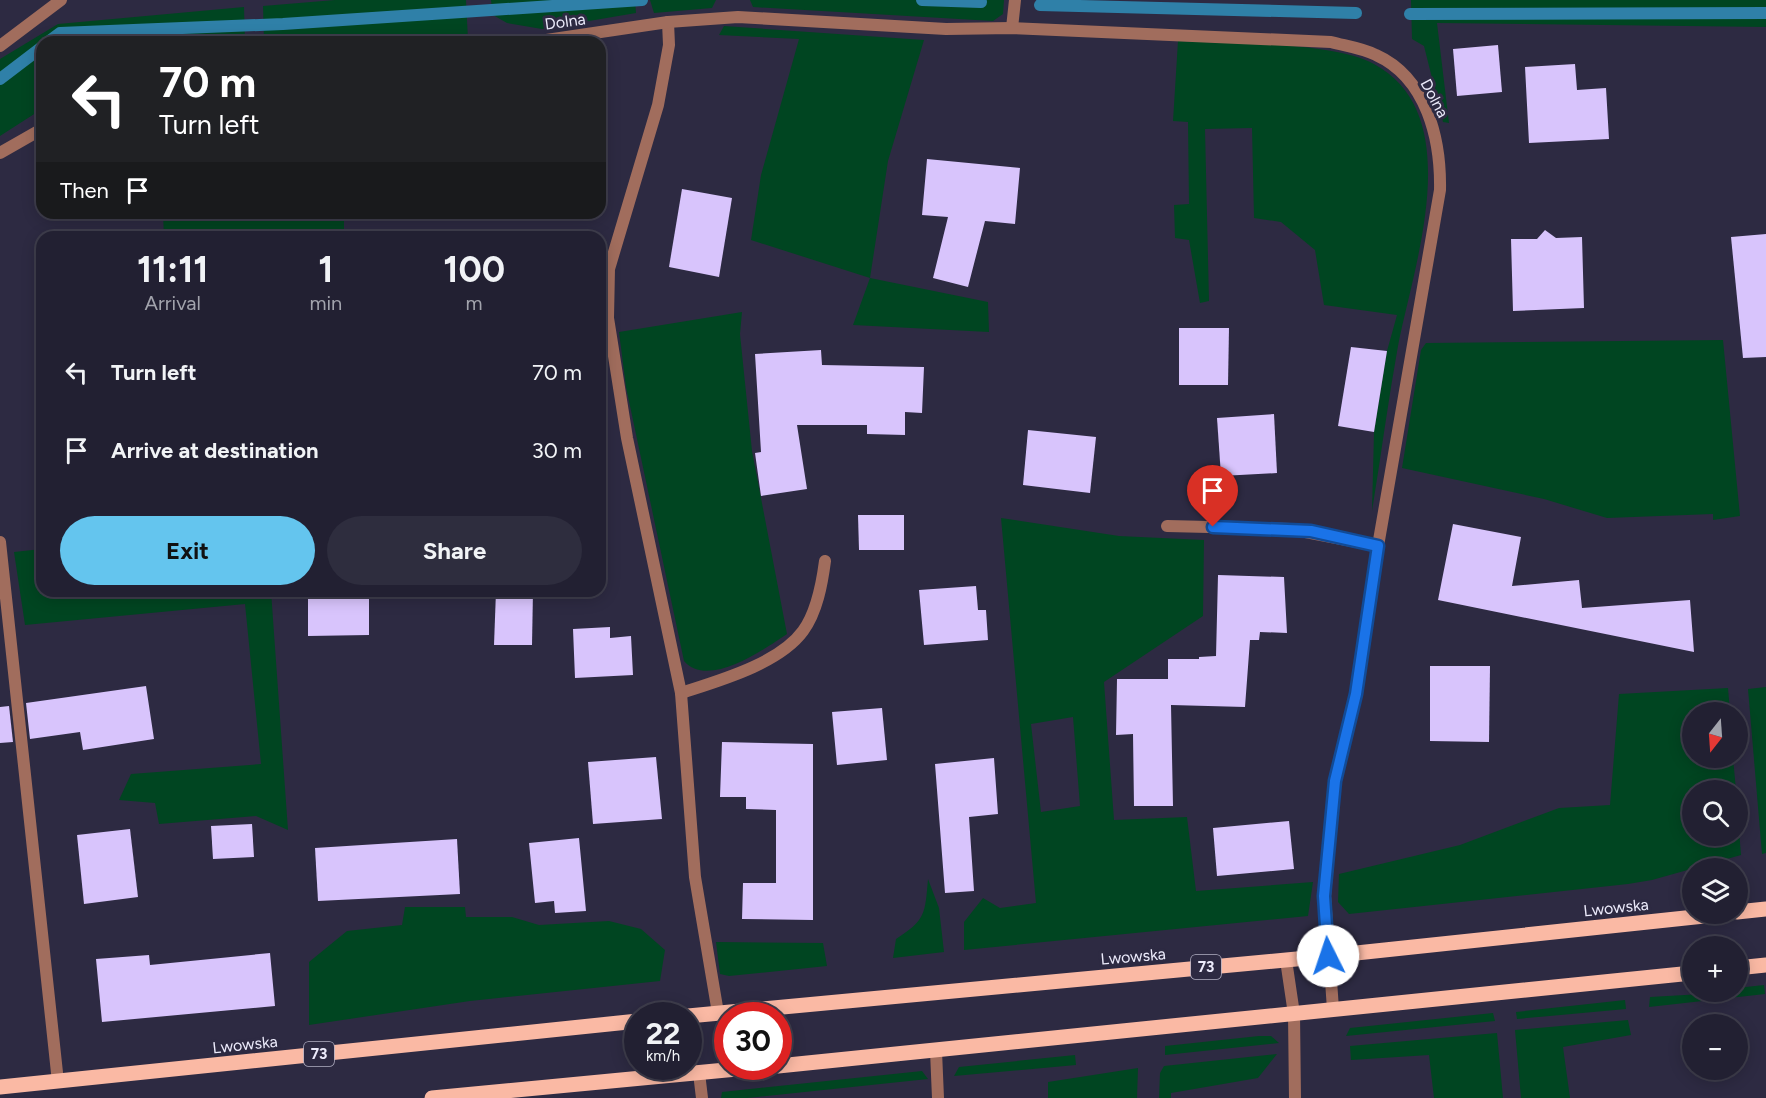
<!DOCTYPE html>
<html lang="en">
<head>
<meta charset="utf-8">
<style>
  body { margin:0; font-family:Figtree,sans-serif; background:#2e2d3e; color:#f1f3f6; height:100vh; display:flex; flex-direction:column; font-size:22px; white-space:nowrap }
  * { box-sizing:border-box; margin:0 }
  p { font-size:20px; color:#a2a3ac }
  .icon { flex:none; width:33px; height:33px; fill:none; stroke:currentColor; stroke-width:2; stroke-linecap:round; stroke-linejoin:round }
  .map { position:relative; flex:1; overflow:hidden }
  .panel { position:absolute; left:36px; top:231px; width:570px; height:366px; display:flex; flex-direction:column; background:#222032; border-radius:18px; box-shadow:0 3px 15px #0003,0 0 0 2px #3f3e4d }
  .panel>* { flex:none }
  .banner { position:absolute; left:36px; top:36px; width:570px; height:183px; border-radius:18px; box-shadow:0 3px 15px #0003,0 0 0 2px #3f3e4d; background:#202124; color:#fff; overflow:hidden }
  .needle { width:39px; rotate:197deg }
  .buttons { position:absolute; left:1682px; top:702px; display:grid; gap:12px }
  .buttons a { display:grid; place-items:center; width:66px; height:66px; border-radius:50%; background:#222032; box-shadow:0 3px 15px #0003,0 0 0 2px #3f3e4d; font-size:30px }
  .speed { position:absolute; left:624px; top:1002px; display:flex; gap:12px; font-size:30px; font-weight:700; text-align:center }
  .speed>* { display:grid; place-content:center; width:78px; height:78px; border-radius:50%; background:#222032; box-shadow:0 3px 15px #0003,0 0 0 2px #3f3e4d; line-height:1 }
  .speed small { font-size:15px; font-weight:400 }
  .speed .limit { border:9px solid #d22; background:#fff; color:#111 }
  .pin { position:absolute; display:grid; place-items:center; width:51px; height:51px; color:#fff; margin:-62px -26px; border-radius:50% 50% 50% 0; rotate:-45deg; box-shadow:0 0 6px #0007 }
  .pin .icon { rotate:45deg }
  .me { position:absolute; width:66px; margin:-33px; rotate:356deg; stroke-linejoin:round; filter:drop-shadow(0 0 4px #0008) }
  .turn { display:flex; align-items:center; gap:21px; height:126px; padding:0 24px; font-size:27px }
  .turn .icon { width:78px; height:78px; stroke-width:2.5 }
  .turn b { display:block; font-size:42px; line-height:51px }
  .then { display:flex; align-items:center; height:57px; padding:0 24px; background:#0003; gap:12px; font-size:22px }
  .eta { display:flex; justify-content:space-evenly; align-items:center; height:102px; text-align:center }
  .eta b { font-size:36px; font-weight:700; line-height:42px }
  .action { display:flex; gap:12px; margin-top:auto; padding:12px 24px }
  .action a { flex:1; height:69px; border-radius:36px; background:#64c5ee; color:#111; font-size:24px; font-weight:700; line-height:69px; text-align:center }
  .action a+a { background:#2e2d3e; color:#f1f3f6 }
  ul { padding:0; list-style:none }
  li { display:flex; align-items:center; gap:18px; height:78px; padding:0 24px }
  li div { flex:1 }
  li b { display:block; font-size:22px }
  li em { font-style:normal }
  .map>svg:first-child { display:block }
</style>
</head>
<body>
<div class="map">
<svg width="1766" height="1098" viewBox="0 0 1766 1098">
  <rect width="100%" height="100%" fill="#2d2a42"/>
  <g fill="#004521" fill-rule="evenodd">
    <path d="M335,0h131l2,40 -204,2 -1,-36z"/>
    <path d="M491,0h144l1,13 -94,16 -35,-6 -14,-8z"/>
    <path d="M650,0h66l-4,8 -58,5z"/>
    <path d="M750,0h254l-1,14 -10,7 -240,-14z"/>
    <path d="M1411,0h355v27l-329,-4 12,100 -6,-1 -19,-76 -12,-7z"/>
    <path d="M244,7l1,35h-203v67l-42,27v-77l58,-35z"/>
    <path d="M724,26l200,14 -36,121 -18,117 118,24 1,30 -136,-7 17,-47 -119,-38 10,-65 38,-136 -80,-4z"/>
    <path d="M1178,41c51,3 155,0 196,23 95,51 39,203 24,282 -10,55 -17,110 -26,165l2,-79 13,-81 10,-36 -73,-10 -9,-55 -34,-28 -27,-4 -2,-90 -47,1 4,172 -9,2 -11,-63 -14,-2 -1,-33 15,-1 -1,-82 -15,-1z"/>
    <path d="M163,213h181v24h-180z"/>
    <path d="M742,312l-2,22 12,117 35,183c-24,16 -79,55 -103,27l-58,-274 -7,-55z"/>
    <path d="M1723,340l17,176 -27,4v-6l-106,4 -63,-19 -142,-31 19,-118 5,-7z"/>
    <path d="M1001,518l118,18 85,4 -1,76 -99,66 10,138 73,-3 9,74 117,-9 -5,34 -344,34v-28l19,-24 17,10 36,-5zM1073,717l7,89 -39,6 -10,-88z"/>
    <path d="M42,549v42h229l17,239 -32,-14 -97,8 -4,-21 -36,-3 12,-26 130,-10 -16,-160 -220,21 -11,-73z"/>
    <path d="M1766,687v166l-4,1 -14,-165z"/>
    <path d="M1728,688l2,24h-38v46h41l3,32h-44v46h45v-32l4,51 -89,25 -24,4 -279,30 -11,-12 1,-28 121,-29 99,-37 51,-3 9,-111z"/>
    <path d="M928,879l11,29 5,44 -51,6 3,-19c30,-19 29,-26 32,-60z"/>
    <path d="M405,907h60l1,10h46l27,8 70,-4 32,8 24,21 -5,31 -190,20 -161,24v-63l38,-31 55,-6z"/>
    <path d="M716,942l107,1 4,23 -98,10 -9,-2z"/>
    <path d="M1764,985l1,9 -116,13 1,-10 87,-5v-4z"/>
    <path d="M1625,1000l1,9 -109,10 -1,-7z"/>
    <path d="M1493,1013l2,8 -149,15 4,-8z"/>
    <path d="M1628,1020l3,15 -68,12 7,51h-49l-6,-68z"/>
    <path d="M1497,1033l6,65h-69l-5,-43 -78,5 -1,-14z"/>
    <path d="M1259,1036h12l8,7 -114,12v-9z"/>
    <path d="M1277,1054l-19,24 -87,15v5h-12l1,-25 4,-7z"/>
    <path d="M1075,1055l1,10 -122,11 5,-9z"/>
    <path d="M1138,1068l-1,30h-89v-16z"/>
    <path d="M922,1071l6,8 -181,19h-26l1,-6z"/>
  </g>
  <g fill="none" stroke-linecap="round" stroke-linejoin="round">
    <g stroke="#2f80a8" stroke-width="12">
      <path d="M922,0l59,2"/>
      <path d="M1040,5l316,8"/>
      <path d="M1410,14l356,-1"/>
      <path d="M48,42l12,-9 223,-9 359,-24"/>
      <path d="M0,79l42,-32"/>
    </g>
  </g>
  <g fill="#d8c4fc">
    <path d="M1498,45l4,47 -45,4 -4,-47z"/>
    <path d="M1575,64l2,26 29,-2 3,51 -80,4 -4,-76z"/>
    <path d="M927,159l93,9 -5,56 -30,-3 -17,66 -35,-9 15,-61 -26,-2z"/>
    <path d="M682,189l50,9 -13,79 -50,-10z"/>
    <path d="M1545,230l11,8 26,-1 2,71 -71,3 -2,-72h26z"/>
    <path d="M1766,234v123l-23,1 -12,-121z"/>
    <path d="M1179,328h50l-1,57h-49z"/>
    <path d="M1351,347l36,4 -13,81 -36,-6z"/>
    <path d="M821,350l1,15 102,2 -2,46 -17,-1v23l-38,-1v-9h-70l10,64 -46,7 -6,-43 6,-1 -6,-98z"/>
    <path d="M1274,414l3,59 -56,3 -4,-58z"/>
    <path d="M1028,430l68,7 -6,56 -67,-8z"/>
    <path d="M858,515h46v35h-45z"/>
    <path d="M1453,524l68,13 -9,49 67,-6 3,28 108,-8 4,52 -256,-52z"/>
    <path d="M1218,575l66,2 3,56 -27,-1 -1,8h-9l-5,67 -74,-2 2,101h-39l-1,-72 -17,1 1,-56h51v-20h31v-2l17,-1z"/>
    <path d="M976,586l2,24h8l2,30 -64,5 -5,-55z"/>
    <path d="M308,591h61v44l-61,1z"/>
    <path d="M496,591h37l-1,54h-38z"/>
    <path d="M610,627v11l21,-2 2,39 -58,3 -2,-49z"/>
    <path d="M1430,666h60l-1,76 -59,-1z"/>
    <path d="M146,686l8,53 -71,11 -3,-18 -50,7 -4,-36z"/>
    <path d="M9,706l4,36 -13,1v-36z"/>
    <path d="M882,708l5,52 -50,5 -5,-53z"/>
    <path d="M722,742l91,2v176l-71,-1 1,-36h33v-73l-30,-1v-12h-26z"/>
    <path d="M656,757l6,62 -69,5 -5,-62z"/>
    <path d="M994,758l4,56 -29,3 5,74 -29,2 -10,-129z"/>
    <path d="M1289,821l5,48 -77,7 -4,-48z"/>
    <path d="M252,824l2,33 -41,2 -2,-33z"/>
    <path d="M130,829l8,68 -54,7 -7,-69z"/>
    <path d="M579,838l7,73 -31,2 -1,-12 -19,2 -6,-60z"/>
    <path d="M457,839l3,55 -142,7 -3,-53z"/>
    <path d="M270,953l5,53 -173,16 -6,-63 53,-4 1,10z"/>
  </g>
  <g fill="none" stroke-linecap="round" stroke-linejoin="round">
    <g stroke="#a16d5d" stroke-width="12">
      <path d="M668,22l1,23 -11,60 -49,164 -1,49 19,120 54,255 14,184 23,136"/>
      <path d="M1012,28l3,-28"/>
      <path d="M0,46l61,-46"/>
      <path d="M1167,526l123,3 88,17"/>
      <path d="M0,542l58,540"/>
      <path d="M681,693c37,-12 98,-29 122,-62 14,-19 19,-47 22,-70"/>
      <path d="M1286,960l8,54 1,84"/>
      <path d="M936,1051l2,47"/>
      <path d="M699,1073l3,25"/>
    </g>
    <g stroke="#a16d5d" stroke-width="12">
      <path d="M533,42l135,-20 70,-5 208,12 66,-1 319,14c15,4 31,6 45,13 51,23 65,85 64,135l-62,356 -22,148 -21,87 -10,115 8,113"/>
      <path d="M0,153l42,-24"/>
    </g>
    <g stroke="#fab9a4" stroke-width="15">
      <path d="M1737,912l29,-3"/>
      <path d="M1737,968l29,-3"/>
      <path d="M688,1016l640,-60 395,-42"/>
      <path d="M778,1066l914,-93"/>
      <path d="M0,1087l638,-66"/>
      <path d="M432,1098l336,-32"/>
    </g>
  </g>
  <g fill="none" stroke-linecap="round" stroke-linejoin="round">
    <defs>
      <path id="route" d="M1213,527l98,4 67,15 -22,148 -21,87 -11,115 4,60"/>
    </defs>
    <use href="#route" stroke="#114b97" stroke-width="15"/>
    <use href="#route" stroke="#1a73e8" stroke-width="10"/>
  </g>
  <g text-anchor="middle" stroke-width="6" stroke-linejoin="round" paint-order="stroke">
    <g fill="#2d2a42" stroke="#b3b1c4" stroke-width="1.5">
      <rect x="1191" y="955" width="30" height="24" rx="4.5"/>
      <rect x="304" y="1042" width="30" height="24" rx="4.5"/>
    </g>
    <g font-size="15" font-weight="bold" fill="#ecebfb">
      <text x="1206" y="972">73</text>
      <text x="319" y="1059">73</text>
    </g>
    <g font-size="16" fill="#ecebfb" stroke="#2d2a42">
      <text transform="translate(565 21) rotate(-8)" y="6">Dolna</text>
      <text transform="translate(1435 98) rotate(62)" y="6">Dolna</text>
      <text transform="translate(1616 907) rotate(-6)" y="6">Lwowska</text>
      <text transform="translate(1133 956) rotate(-5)" y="6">Lwowska</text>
      <text transform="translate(245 1044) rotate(-6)" y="6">Lwowska</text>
    </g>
  </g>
</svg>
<div class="buttons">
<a><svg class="needle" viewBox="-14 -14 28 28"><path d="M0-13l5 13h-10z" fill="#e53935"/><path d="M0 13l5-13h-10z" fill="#a2a3ac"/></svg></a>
<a><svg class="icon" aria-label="search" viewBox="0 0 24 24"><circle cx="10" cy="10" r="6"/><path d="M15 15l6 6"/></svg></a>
<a><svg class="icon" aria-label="layers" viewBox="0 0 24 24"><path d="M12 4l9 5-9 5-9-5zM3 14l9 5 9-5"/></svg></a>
<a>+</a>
<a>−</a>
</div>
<div class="speed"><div>22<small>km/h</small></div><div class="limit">30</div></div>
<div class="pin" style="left:1213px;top:527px;background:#d93025"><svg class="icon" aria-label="arrive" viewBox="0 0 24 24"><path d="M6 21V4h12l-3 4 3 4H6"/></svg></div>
<svg class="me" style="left:1328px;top:956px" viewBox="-20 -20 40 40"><circle r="19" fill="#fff"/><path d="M0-13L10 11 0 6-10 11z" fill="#1a73e8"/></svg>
<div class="banner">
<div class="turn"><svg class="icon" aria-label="left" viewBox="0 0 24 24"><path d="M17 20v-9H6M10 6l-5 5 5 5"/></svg><div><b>70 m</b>Turn left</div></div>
<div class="then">Then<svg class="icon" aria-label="arrive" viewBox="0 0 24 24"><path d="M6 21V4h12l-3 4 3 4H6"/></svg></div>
</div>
<section class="panel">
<div class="eta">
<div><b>11:11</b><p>Arrival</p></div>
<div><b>1</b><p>min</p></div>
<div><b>100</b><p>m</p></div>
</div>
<ul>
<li><svg class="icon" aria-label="left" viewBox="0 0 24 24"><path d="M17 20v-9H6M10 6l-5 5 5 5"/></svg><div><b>Turn left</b></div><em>70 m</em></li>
<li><svg class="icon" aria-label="arrive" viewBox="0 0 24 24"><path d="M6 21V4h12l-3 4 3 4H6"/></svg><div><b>Arrive at destination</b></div><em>30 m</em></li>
</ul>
<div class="action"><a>Exit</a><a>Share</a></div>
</section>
</div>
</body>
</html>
